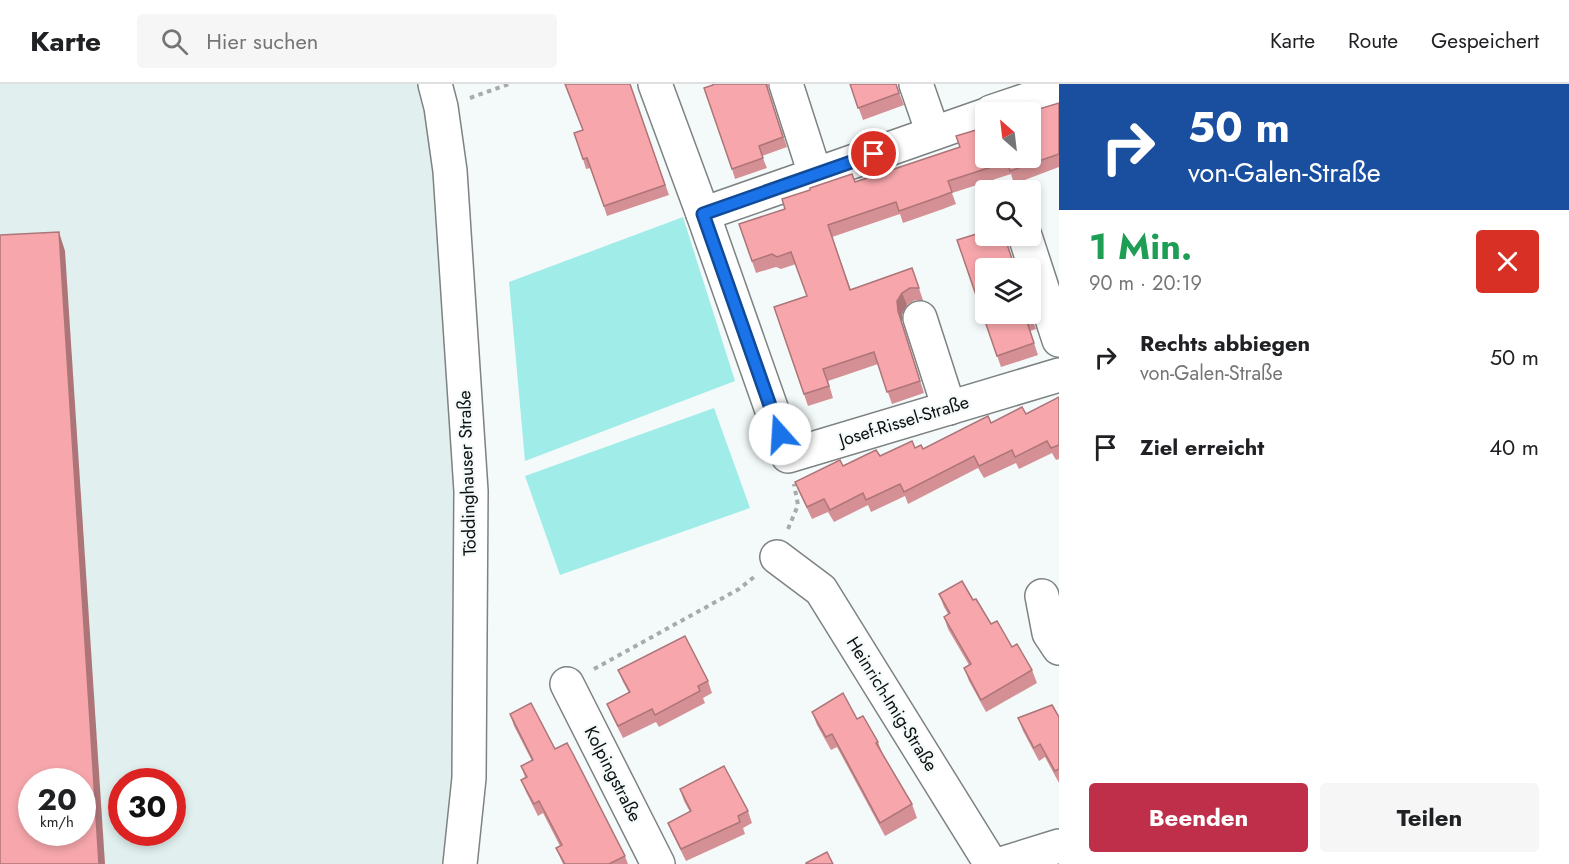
<!DOCTYPE html>
<html lang="de">
<head>
<meta charset="utf-8">
<style>
  body { margin:0; font-family:Jost,sans-serif; background:#f6f6f6; color:#202124; height:100vh; display:flex; flex-direction:column; font-size:22px; white-space:nowrap }
  * { box-sizing:border-box; margin:0 }
  p { font-size:20px; color:#757577 }
  .icon { flex:none; width:33px; height:33px; fill:none; stroke:currentColor; stroke-width:2; stroke-linecap:round; stroke-linejoin:round }
  .map { position:relative; flex:1; overflow:hidden }
  .sheet { display:flex; flex-direction:column; background:#fff; width:510px }
  .sheet>* { flex:none }
  .top-card { background:#1a4fa0; color:#fff; overflow:hidden }
  .needle { width:39px; rotate:332deg }
  .buttons { position:absolute; left:975px; top:18px; display:grid; gap:12px }
  .buttons a { display:grid; place-items:center; width:66px; height:66px; border-radius:6px; background:#fff; box-shadow:0 3px 9px #0003; font-size:30px }
  .speed { position:absolute; left:18px; top:684px; display:flex; gap:12px; font-size:30px; font-weight:700; text-align:center }
  .speed>* { display:grid; place-content:center; width:78px; height:78px; border-radius:50%; background:#fff; box-shadow:0 3px 9px #0003; line-height:1 }
  .speed small { font-size:15px; font-weight:400 }
  .speed .limit { border:9px solid #d22; background:#fff; color:#111 }
  .pin { position:absolute; display:grid; place-items:center; width:51px; height:51px; color:#fff; margin:-26px; border:3px solid #fff; border-radius:50%; box-shadow:0 2px 6px #0007 }
  .me { position:absolute; width:66px; margin:-33px; rotate:341deg; stroke-linejoin:round; filter:drop-shadow(0 0 4px #0008) }
  .turn { display:flex; align-items:center; gap:21px; height:126px; padding:0 30px; font-size:27px }
  .turn .icon { width:78px; height:78px; stroke-width:2.5 }
  .turn b { display:block; font-size:42px; line-height:51px }
  .round { display:grid; place-items:center; flex:none; width:63px; height:63px; border-radius:6px; background:#f6f6f6 }
  .headline { display:flex; align-items:center; justify-content:space-between; height:102px; padding:0 30px }
  h1 { font-size:36px; font-weight:700; line-height:45px; color:#1e9e55 }
  .primary-button { display:flex; gap:12px; margin-top:auto; padding:12px 30px }
  .primary-button a { flex:1; height:69px; border-radius:6px; background:#c02f49; color:#fff; font-size:24px; font-weight:700; line-height:69px; text-align:center }
  .primary-button a+a { background:#f6f6f6; color:#202124 }
  ul { padding:0; list-style:none }
  li { display:flex; align-items:center; gap:18px; height:90px; padding:0 30px }
  li div { flex:1 }
  li b { display:block; font-size:22px }
  li em { font-style:normal }
  header { display:flex; align-items:center; gap:36px; box-sizing:border-box; height:84px; padding:0 30px; background:#fff; border-bottom:2px solid #e0e0e0 }
  header strong { font-size:28px }
  nav { display:flex; gap:33px; margin-inline-start:auto; font-size:21px }
  .search { width:420px; height:54px; background:#f6f6f6; display:flex; align-items:center; gap:15px; box-sizing:border-box; padding:0 21px; border-radius:6px; color:#757577; font-size:22px }
  main { display:flex; flex:1; min-height:0 }
  .map>svg:first-child { display:block }
</style>
</head>
<body>
<header>
<strong>Karte</strong>
<div class="search"><svg class="icon" aria-label="search" viewBox="0 0 24 24"><circle cx="10" cy="10" r="6"/><path d="M15 15l6 6"/></svg>Hier suchen</div>
<nav><a>Karte</a><a>Route</a><a>Gespeichert</a></nav>
</header>
<main>
<div class="map">
<svg width="1059" height="780" viewBox="0 0 1059 780">
  <rect width="100%" height="100%" fill="#f4fafa"/>
  <path fill="#e1f0ef" fill-rule="evenodd" d="M0,0h426l12,52 23,492 -11,236h-450zM32,698h50v50h-50zM122,698h50v50h-50z"/>
  <g fill="#a0ece8">
    <path d="M683,133l52,164 -210,80 -16,-179z"/>
    <path d="M714,324l36,100 -190,67 -35,-99z"/>
  </g>
  <g fill="none" stroke-linecap="round" stroke-linejoin="round">
    <defs>
      <g id="minor">
        <path d="M435,0l6,23 9,64 21,320 -2,287 -9,86"/>
        <path d="M655,0l48,130 85,242 271,-81"/>
        <path d="M786,0l29,90"/>
        <path d="M916,0l17,49"/>
        <path d="M991,28l68,-23"/>
        <path d="M703,130l283,-99"/>
        <path d="M1025,152l34,104"/>
        <path d="M920,234l29,90"/>
        <path d="M777,473l44,33 170,274"/>
        <path d="M1042,512l7,37 10,15"/>
        <path d="M567,600l91,180"/>
        <path d="M1001,780l58,-18"/>
      </g>
    </defs>
    <use href="#minor" stroke="#7d8282" stroke-width="36"/>
    <g stroke="#a7abab" stroke-width="4" stroke-dasharray="4.5 4.5" stroke-linecap="butt">
      <path d="M470,14l39,-14"/>
      <path d="M788,445l10,-24 -4,-21"/>
      <path d="M594,585l145,-80 15,-12"/>
    </g>
    <use href="#minor" stroke="#fff" stroke-width="33"/>
  </g>
  <g fill="#d49094">
    <path d="M630,0l39,111 -62,21 -16,-48 -5,1 -3,-10v-29z"/>
    <path d="M713,0h56l-1,6 19,57 -25,9 5,12 -32,11 -3,-10z"/>
    <path d="M850,0l48,6 6,15 -41,15z"/>
    <path d="M1059,19v64l-45,17 -3,-10 -59,19 4,11 -13,5 -40,14 -3,-9 -68,23 19,53 61,-22 11,32h-8l-8,5 -5,9v9l22,70 -32,11 -14,-40 -50,17 5,17 -25,8 -34,-99 33,-11 -11,-32 -15,5 -5,-2 -20,6 -17,-49 46,-15 70,-27 105,-35z"/>
    <path d="M957,156l30,4 43,70 6,15 -6,2 8,24 -37,12z"/>
    <path d="M1059,313v62l-3,1 -4,-7 -33,16 -3,-6 -32,15 -6,-10 -70,36 -3,-8 -34,16 -3,-7 -34,17 -6,-10 -16,7 -12,-25 -5,-12 48,-16 72,-18 8,1 68,-26 35,-9z"/>
    <path d="M939,510l34,6 18,24 41,46 5,13 -51,29 -17,-31 -5,-13 5,-3 -21,-36 -4,-12 4,-3 -4,-7z"/>
    <path d="M618,586l90,11 4,12 -9,5 2,5 -46,24 -3,-5 -33,16 -11,-22 -5,-12 22,-11 -6,-11z"/>
    <path d="M812,628l45,7 21,23 5,13 29,49 5,14 -32,18 -48,-89 -6,3 -14,-25z"/>
    <path d="M510,630l45,35 70,107 3,8h-65l-7,-16 4,-2 -17,-33 -5,3 -12,-24 -5,-12 4,-3 -4,-11 11,-5 -18,-35z"/>
    <path d="M1059,633v66l-14,-26 -6,4 -16,-30 -5,-13z"/>
    <path d="M680,705l68,22 4,12 -9,5 2,6 -59,27 -13,-26 -5,-12 22,-11 -6,-11z"/>
  </g>
  <g fill="#ad7578">
    <path d="M59,148l6,19 40,613h-6z"/>
    <path d="M902,209l5,12 -5,9v9l22,70 -26,-82 -1,-10z"/>
  </g>
  <g fill="#f7a7ac" stroke="#ad7578" stroke-width="1.5" fill-rule="evenodd">
    <path d="M565,0h65l35,101 -61,21 -17,-48 -4,1 -9,-26 9,-3z"/>
    <path d="M713,0h53l17,53 -24,9 4,12 -31,11 -28,-81 9,-3z"/>
    <path d="M850,0h46l3,9 -41,15z"/>
    <path d="M1059,19v51l-49,17 -3,-9 -59,19 4,11 -13,5 -40,14 -3,-9 -68,23 22,65 62,-22 7,20h-9l-8,5 -5,8 1,10 22,70 -33,11 -13,-40 -51,17 6,17 -25,8 -30,-87 33,-11 -16,-44 -14,5 -5,-3 -20,7 -13,-37 46,-15 -3,-10 28,-9v-2l42,-14 3,8 105,-35 -4,-11 30,-9v31h44v-46h-1z"/>
    <path d="M59,148l40,632h-99v-629zM32,698h50v50h-50z"/>
    <path d="M983,148l4,12 18,-6 10,30h-29v46h44l1,3 -5,2 8,24 -37,13 -40,-116z"/>
    <path d="M1059,313v48l-8,3 -4,-7 -32,16 -3,-7 -33,16 -5,-10 -70,36 -4,-8 -34,16 -3,-7 -33,17 -6,-11 -17,8 -12,-25 45,-22 3,6 33,-16 4,6 32,-15 3,7 6,-3 2,4 65,-33 3,7 31,-16 4,7z"/>
    <path d="M962,497l11,19 3,-1 15,25 6,-3 15,26 5,-3 15,26 -51,30 -17,-32 7,-4 -27,-47 6,-4 -11,-19z"/>
    <path d="M685,552l23,45 -10,5 2,5 -45,24 -3,-6 -34,17 -11,-22 23,-12 -12,-22z"/>
    <path d="M843,609l14,26 6,-3 15,26 -2,1 36,61 -32,19 -48,-89 -6,3 -14,-25z"/>
    <path d="M531,619l24,46 12,-6 6,11 52,102 -16,8h-44l-9,-16 6,-3 -23,-44 -5,3 -13,-24 6,-3 -6,-11 12,-6 -23,-46z"/>
    <path d="M1052,621l7,12v52l-4,2 -15,-27 -6,4 -16,-30z"/>
    <path d="M724,682l24,45 -10,5 2,6 -59,27 -13,-26 23,-12 -11,-22z"/>
    <path d="M827,768l6,12h-27v-1z"/>
  </g>
  <g fill="none" stroke-linecap="round" stroke-linejoin="round">
    <defs>
      <path id="route" d="M780,350l-77,-220 171,-60"/>
    </defs>
    <use href="#route" stroke="#114b97" stroke-width="15"/>
    <use href="#route" stroke="#1a73e8" stroke-width="10"/>
  </g>
  <g text-anchor="middle" stroke-width="4.5" stroke-linejoin="round" paint-order="stroke">
    <g font-size="18" fill="#0d0f0f" stroke="#f4fafa">
      <text transform="translate(904 337) rotate(-17)" y="6">Josef-Rissel-Straße</text>
      <text transform="translate(467 389) rotate(-92)" y="6">Töddinghauser Straße</text>
      <text transform="translate(892 620) rotate(58)" y="6">Heinrich-Imig-Straße</text>
      <text transform="translate(613 690) rotate(63)" y="6">Kolpingstraße</text>
    </g>
  </g>
</svg>
<div class="buttons">
<a><svg class="needle" viewBox="-14 -14 28 28"><path d="M0-13l5 13h-10z" fill="#e53935"/><path d="M0 13l5-13h-10z" fill="#757577"/></svg></a>
<a><svg class="icon" aria-label="search" viewBox="0 0 24 24"><circle cx="10" cy="10" r="6"/><path d="M15 15l6 6"/></svg></a>
<a><svg class="icon" aria-label="layers" viewBox="0 0 24 24"><path d="M12 4l9 5-9 5-9-5zM3 14l9 5 9-5"/></svg></a>
</div>
<div class="speed"><div>20<small>km/h</small></div><div class="limit">30</div></div>
<div class="pin" style="left:874px;top:70px;background:#d93025"><svg class="icon" aria-label="arrive" viewBox="0 0 24 24"><path d="M6 21V4h12l-3 4 3 4H6"/></svg></div>
<svg class="me" style="left:780px;top:350px" viewBox="-20 -20 40 40"><circle r="19" fill="#fff"/><path d="M0-13L10 11 0 6-10 11z" fill="#1a73e8"/></svg>
</div>
<section class="sheet">
<div class="top-card">
<div class="turn"><svg class="icon" aria-label="right" viewBox="0 0 24 24"><path d="M7 20v-9h11M14 6l5 5-5 5"/></svg><div><b>50 m</b>von-Galen-Straße</div></div>
</div>
<div class="headline"><div><h1>1 Min.</h1><p>90 m · 20:19</p></div><a class="round" style="background:#d93025;color:#fff"><svg class="icon" aria-label="close" viewBox="0 0 24 24"><path d="M6 6l12 12M18 6L6 18"/></svg></a></div>
<ul>
<li><svg class="icon" aria-label="right" viewBox="0 0 24 24"><path d="M7 20v-9h11M14 6l5 5-5 5"/></svg><div><b>Rechts abbiegen</b><p>von-Galen-Straße</p></div><em>50 m</em></li>
<li><svg class="icon" aria-label="arrive" viewBox="0 0 24 24"><path d="M6 21V4h12l-3 4 3 4H6"/></svg><div><b>Ziel erreicht</b></div><em>40 m</em></li>
</ul>
<div class="primary-button"><a>Beenden</a><a>Teilen</a></div>
</section>
</main>
</body>
</html>
